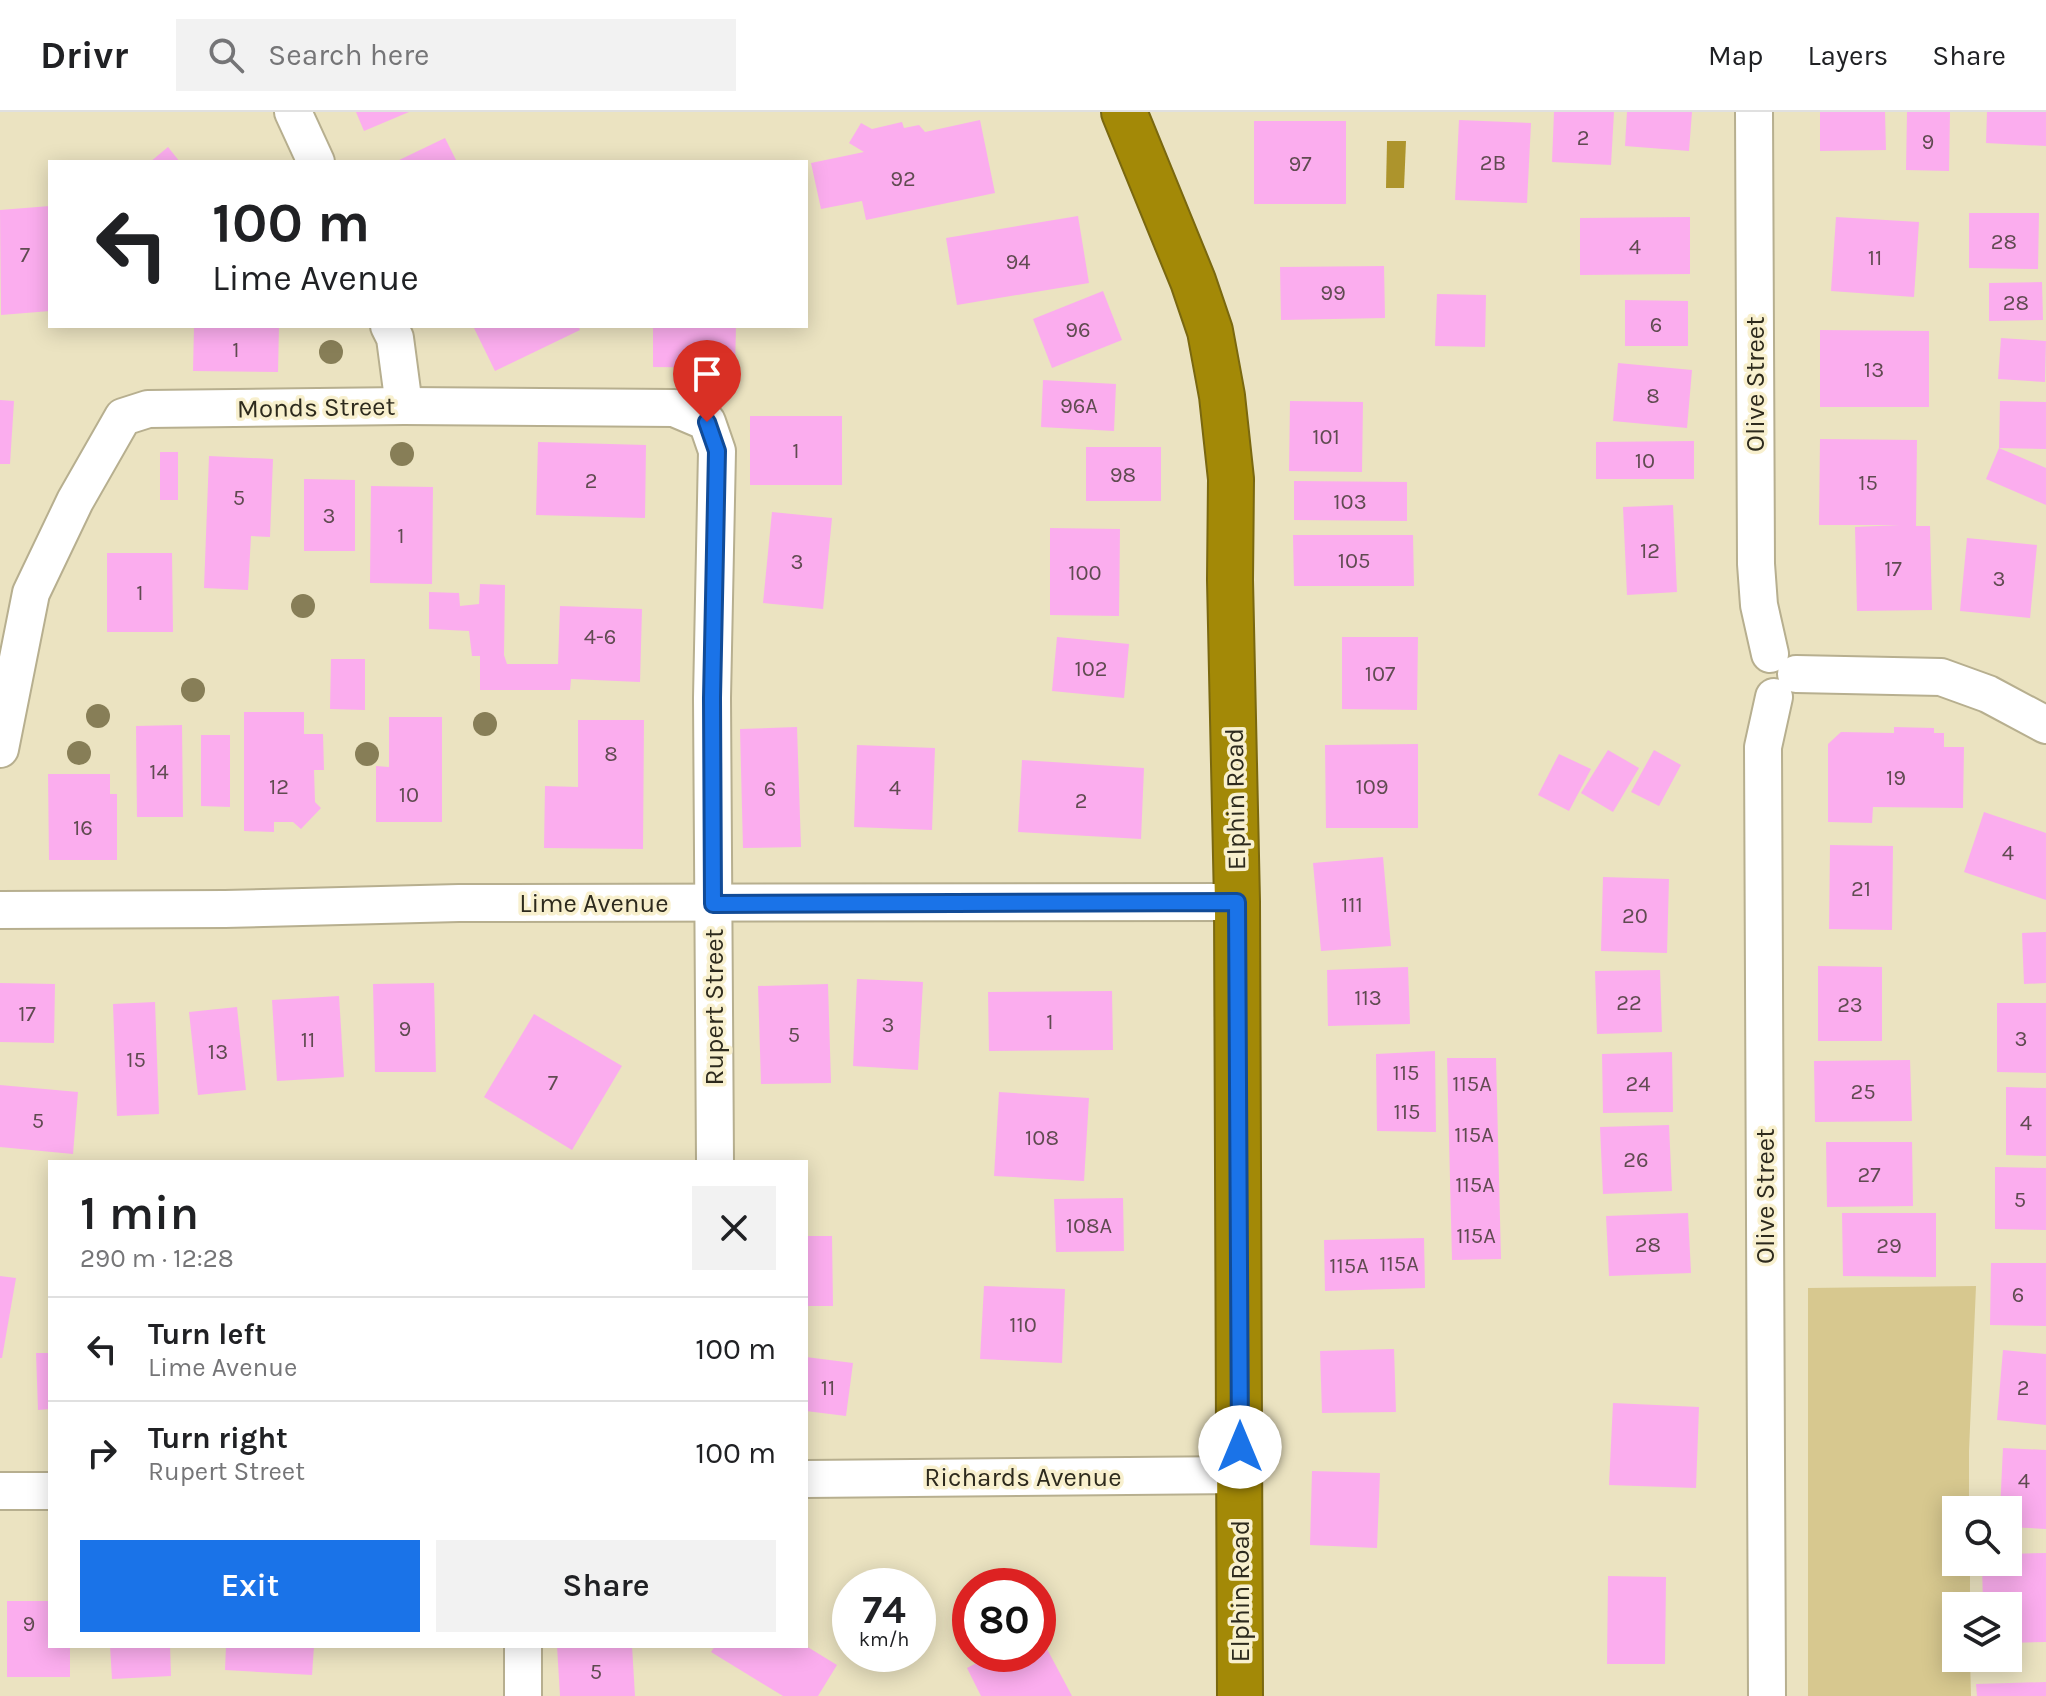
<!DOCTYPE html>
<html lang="en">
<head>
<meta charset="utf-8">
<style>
  body { margin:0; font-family:Karla,sans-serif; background:#f2f2f2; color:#202124; height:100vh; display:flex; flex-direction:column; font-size:30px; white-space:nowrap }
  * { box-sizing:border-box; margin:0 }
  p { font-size:26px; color:#757577 }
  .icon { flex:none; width:44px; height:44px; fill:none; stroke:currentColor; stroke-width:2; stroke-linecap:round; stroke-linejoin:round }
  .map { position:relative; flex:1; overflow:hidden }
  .side { position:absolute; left:48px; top:1048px; width:760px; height:488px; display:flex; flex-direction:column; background:#fff; border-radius:0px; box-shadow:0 4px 20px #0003 }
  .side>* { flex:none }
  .banner { position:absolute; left:48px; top:48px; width:760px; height:168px; border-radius:0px; box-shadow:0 4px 20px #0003; background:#fff; color:#202124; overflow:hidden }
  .buttons { position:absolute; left:1942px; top:1384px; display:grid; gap:16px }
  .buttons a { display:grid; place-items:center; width:80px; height:80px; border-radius:0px; background:#fff; box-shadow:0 4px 20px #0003; font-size:40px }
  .speed { position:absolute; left:832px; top:1456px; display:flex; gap:16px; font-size:40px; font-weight:700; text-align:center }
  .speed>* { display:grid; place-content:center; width:104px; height:104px; border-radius:50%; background:#fff; box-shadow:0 4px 20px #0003; line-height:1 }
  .speed small { font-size:20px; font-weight:400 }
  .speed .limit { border:12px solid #d22; background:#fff; color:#111 }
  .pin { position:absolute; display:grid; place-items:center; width:68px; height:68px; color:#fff; margin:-82px -34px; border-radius:50% 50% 50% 0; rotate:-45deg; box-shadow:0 0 8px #0007 }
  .pin .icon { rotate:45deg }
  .me { position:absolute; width:88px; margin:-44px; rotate:0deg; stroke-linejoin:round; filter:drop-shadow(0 0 6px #0008) }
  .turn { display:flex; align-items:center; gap:28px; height:168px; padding:0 32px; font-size:36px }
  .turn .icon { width:104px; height:104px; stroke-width:2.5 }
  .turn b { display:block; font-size:56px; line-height:68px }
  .round { display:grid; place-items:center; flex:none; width:84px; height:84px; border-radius:0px; background:#f2f2f2 }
  .overview { display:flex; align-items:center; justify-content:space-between; height:136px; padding:0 32px }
  h1 { font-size:48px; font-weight:600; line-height:60px }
  .primary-button { display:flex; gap:16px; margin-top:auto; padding:16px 32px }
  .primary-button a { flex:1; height:92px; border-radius:0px; background:#1a73e8; color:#fff; font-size:32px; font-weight:600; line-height:92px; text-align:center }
  .primary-button a+a { background:#f2f2f2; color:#202124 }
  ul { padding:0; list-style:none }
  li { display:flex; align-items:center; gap:24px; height:104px; padding:0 32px; border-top:2px solid #e0e0e0 }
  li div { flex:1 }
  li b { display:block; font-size:30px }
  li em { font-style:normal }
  header { display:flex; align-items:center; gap:48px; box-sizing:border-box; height:112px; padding:0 40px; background:#fff; border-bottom:2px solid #e0e0e0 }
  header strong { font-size:38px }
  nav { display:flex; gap:44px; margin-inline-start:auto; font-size:28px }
  .search { width:560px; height:72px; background:#f2f2f2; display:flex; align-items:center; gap:20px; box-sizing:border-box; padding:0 28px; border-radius:0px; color:#757577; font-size:30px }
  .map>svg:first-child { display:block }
</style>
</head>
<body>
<header>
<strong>Drivr</strong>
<div class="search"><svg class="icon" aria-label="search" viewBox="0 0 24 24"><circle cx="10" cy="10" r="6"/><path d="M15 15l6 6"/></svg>Search here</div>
<nav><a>Map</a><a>Layers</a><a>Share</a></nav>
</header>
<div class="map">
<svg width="2046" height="1584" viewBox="0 0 2046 1584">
  <rect width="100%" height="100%" fill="#ebe3c1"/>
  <path fill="#d7c88f" d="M1976,1174l-7,165v59h-13v52h14v44h-14v52h14l1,38h-163v-408z"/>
  <path fill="#ad942c" d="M1387,29h19l-2,47h-18z"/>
  <g fill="#fbadee">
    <path d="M356,0h53l-45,19z"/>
    <path d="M1554,0h60l-3,53 -59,-3z"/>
    <path d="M1627,0h65l-3,39 -64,-5z"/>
    <path d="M1820,0h65l1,38 -66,1z"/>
    <path d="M1907,0h43l-1,59 -43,-1z"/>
    <path d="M1987,0h59v34l-60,-3z"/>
    <path d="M980,8l15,73 -129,27 -4,-19 -41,8 -10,-46 53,-11 -15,-9 12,-20 11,6 30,-7 2,6 15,-3 6,7z"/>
    <path d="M1459,8l72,3 -4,80 -72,-3z"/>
    <rect x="1254" y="9" width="92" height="83"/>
    <path d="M445,26l12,24h-62z"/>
    <path d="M168,35l12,15h-30z"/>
    <path d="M50,94v105l-49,4 -1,-105z"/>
    <path d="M1969,101h70l-1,56 -69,-1z"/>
    <path d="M1078,104l11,67 -132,22 -11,-67z"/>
    <path d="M1690,105v57l-110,1v-57z"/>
    <path d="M1836,105l83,5 -5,75 -83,-6z"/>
    <path d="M1384,154l1,52 -104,2 -1,-53z"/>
    <path d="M2042,170l1,38 -54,1v-38z"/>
    <path d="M1103,179l19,49 -70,28 -19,-49z"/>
    <path d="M1437,182l49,1 -1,52 -50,-1z"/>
    <path d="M1625,188l63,1v45h-63z"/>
    <path d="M194,214h85l-1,46 -85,-1z"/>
    <path d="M473,214h105l2,4 -85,41z"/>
    <path d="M653,214h83l-1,42 -82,-1z"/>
    <path d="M1820,218l109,1v76h-109z"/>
    <path d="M2001,226l45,3 -1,41 -47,-3z"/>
    <path d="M1618,251l74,7 -5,58 -74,-7z"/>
    <path d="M1043,268l73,4 -2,47 -73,-4z"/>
    <path d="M0,288l14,1 -4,63h-10z"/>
    <path d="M1290,289l73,1 -1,70 -73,-1z"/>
    <path d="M2000,289l46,1v47l-47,-1 47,20v37l-60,-26 13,-31z"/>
    <rect x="750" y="304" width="92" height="69"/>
    <path d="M1820,327l97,1 -1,86h14l2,84 -75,1 -2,-84 45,-2h-81z"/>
    <path d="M1694,329v38h-98v-37z"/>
    <path d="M538,330l108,3 -1,73 -109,-3z"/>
    <rect x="1086" y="335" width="75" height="54"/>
    <rect x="160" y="340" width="18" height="48"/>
    <path d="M209,344l64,3 -3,78 -19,-1 -3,54 -44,-2z"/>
    <path d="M304,367l51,1v71h-51z"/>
    <path d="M1294,369l113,1v39l-113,-1z"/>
    <path d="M371,374l62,1 -1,97 -62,-1z"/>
    <path d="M1673,393l4,87 -50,3 -4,-88z"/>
    <path d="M772,400l60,6 -9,91 -60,-6z"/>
    <path d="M1050,416l70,1 -1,87 -69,-1z"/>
    <path d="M1293,423h120l1,51h-120z"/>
    <path d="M1967,426l70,7 -7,73 -70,-7z"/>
    <path d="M107,441h65l1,79h-66z"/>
    <path d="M480,472l25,1 -1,70 3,9h51l2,-58 82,3 -2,73 -69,-3 -1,11h-90v-34h-8l-3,-25 -40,-2v-37l30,1 1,13 19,-2z"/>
    <path d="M1057,525l72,7 -5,54 -72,-7z"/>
    <path d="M1342,525h76l-1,73 -75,-1z"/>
    <path d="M331,547h34v51l-35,-1z"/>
    <path d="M244,600h60v22h19l1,36h-10l1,32 6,6 -20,21 -8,-7h-19v10l-30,-1z"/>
    <path d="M389,605h53v105h-66v-56l13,1z"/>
    <path d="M578,608h66l-1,129 -99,-1 1,-62 33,1z"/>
    <path d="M182,613l1,92h-46l-1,-91z"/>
    <path d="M797,615l4,120 -58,1 -3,-119z"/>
    <path d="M1894,615l40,1v5h10v14h20l-1,61 -90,-1 -1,16 -44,-1v-78l13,-12 53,1z"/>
    <path d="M201,623h29v72l-29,-1z"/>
    <path d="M1418,632v84h-92l-1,-83z"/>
    <path d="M857,633l78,3 -3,82 -78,-3z"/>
    <path d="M1608,638l31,18 -26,44 -32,-19z"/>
    <path d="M1654,638l27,15 -22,41 -28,-14z"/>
    <path d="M1559,642l32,15 -22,42 -31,-16z"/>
    <path d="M1022,648l122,8 -3,71 -123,-7z"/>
    <path d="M48,662h62v20h7v66h-68z"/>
    <path d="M1984,700l62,21v67l-82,-28z"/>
    <path d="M1830,733l63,1 -1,84 -63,-1z"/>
    <path d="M1383,745l8,89 -70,5 -8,-88z"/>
    <path d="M1603,765l66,2 -2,74 -66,-2z"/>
    <path d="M2046,820v51l-22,1 -2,-51z"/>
    <path d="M1818,854l64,1v74h-64z"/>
    <path d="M1408,855l2,57 -82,2 -1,-56z"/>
    <path d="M1660,858l2,62 -65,2 -2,-63z"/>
    <path d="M857,867l66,3 -5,88 -65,-4z"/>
    <path d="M0,871l55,1 -1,59 -54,-1z"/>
    <path d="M434,871l2,89h-61l-2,-88z"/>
    <path d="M828,872l3,99 -70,1 -3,-98z"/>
    <path d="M1112,879l1,59 -124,1 -1,-59z"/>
    <path d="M339,884l5,81 -67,4 -5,-81z"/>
    <path d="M155,890l4,112 -42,2 -4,-112z"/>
    <path d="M1997,891h49v70l-49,-1z"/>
    <path d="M237,895l9,83 -48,5 -9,-83z"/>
    <path d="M534,902l88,52 -50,84 -88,-53z"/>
    <path d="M1435,939l1,81 -59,-1 -1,-77z"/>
    <path d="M1672,940l1,60 -70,1 -1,-59z"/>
    <path d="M1447,946h49l5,201 -49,1z"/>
    <path d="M1910,948l2,61 -97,1 -1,-61z"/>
    <path d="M0,973l78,7 -5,62 -73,-7z"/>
    <path d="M2006,975l40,1v68l-40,-1z"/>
    <path d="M999,980l90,6 -5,83 -90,-5z"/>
    <path d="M1669,1013l3,66 -69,3 -3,-67z"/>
    <path d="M1826,1030h86l1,64 -86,1z"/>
    <path d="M1995,1055l51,1v62l-51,-1z"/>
    <path d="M1123,1086l1,53 -68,1 -2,-53z"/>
    <path d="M1688,1101l3,60 -82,3 -3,-60z"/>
    <path d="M1842,1101h94v64l-93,-1z"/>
    <path d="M806,1124h26l1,70h-27z"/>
    <path d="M1424,1126l1,50 -100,3 -1,-51z"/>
    <path d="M1991,1151h55v63l-56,-1z"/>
    <path d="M0,1164l16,2 -14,80h-2z"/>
    <path d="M984,1174l81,3 -3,74 -82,-4z"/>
    <path d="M1394,1237l2,63 -74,1 -2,-62z"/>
    <path d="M2003,1238l43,4v71l-49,-5z"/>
    <path d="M36,1241h14v56l-12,1z"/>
    <path d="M806,1245l47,6 -7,53 -40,-5z"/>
    <path d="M1613,1291l86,4 -3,81 -87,-3z"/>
    <path d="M2003,1336l43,2v79l-38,-2v-17h-8z"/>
    <path d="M1312,1359l68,2 -3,75 -67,-3z"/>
    <path d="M2046,1441v89l-38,1v-37h-25l-1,-44h26v-8z"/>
    <path d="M1608,1464l58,1 -1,87h-58z"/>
    <path d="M7,1489h43v45h20v31h-63z"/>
    <path d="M1038,1520l34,64h-91l-14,-28 27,-14h44z"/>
    <path d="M110,1534h60l1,30 -59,3z"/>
    <path d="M226,1534h88l-2,29 -87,-5z"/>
    <path d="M557,1534h75l3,50h-75z"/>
    <path d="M715,1534h91l31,19 -19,31h-35l-72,-44z"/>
    <path d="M2046,1570v14h-69l-1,-12z"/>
  </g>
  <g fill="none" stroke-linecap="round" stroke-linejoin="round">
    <defs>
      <g id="street">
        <path d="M293,0l23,50"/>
        <path d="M1754,0l2,452 3,41 11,49"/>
        <path d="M389,214l6,12 9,68"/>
        <path d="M1796,562l145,3 47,17 58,31"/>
        <path d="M0,637l31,-156 44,-92 48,-84 25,-8 256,-3 270,2 33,14 10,29 -5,247 3,464"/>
        <path d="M0,798l225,-1 234,-6 778,-1"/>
        <path d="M806,1367l434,-4"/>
        <path d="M0,1379h50"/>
        <path d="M523,1534v50"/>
        <path d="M1767,1584l-4,-949 11,-50"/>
      </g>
      <path id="highway" d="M1124,0l69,169 17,50 12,65 9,83 -1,101 7,322 3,794"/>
    </defs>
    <use href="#street" stroke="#b7af8f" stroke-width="40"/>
    <use href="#highway" stroke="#7a680f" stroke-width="48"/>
    <use href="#street" stroke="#fff" stroke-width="36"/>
    <use href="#highway" stroke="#a38907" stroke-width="44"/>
  </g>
  <g fill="#877e57">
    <circle cx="331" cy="240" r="12"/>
    <circle cx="402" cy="342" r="12"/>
    <circle cx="303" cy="494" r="12"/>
    <circle cx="193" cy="578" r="12"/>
    <circle cx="98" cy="604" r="12"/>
    <circle cx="485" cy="612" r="12"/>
    <circle cx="79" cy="641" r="12"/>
    <circle cx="367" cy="642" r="12"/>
  </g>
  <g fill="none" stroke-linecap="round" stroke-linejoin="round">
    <defs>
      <path id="route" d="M707,310l10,29 -5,247 1,206 524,-2 3,545"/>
    </defs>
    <use href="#route" stroke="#114b97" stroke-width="20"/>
    <use href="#route" stroke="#1a73e8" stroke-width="14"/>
  </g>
  <g text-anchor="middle" stroke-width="7" stroke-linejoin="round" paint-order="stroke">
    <g font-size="22" fill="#604b51">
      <text x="1583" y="33">2</text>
      <text x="1928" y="37">9</text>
      <text x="1493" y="58">2B</text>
      <text x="1300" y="59">97</text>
      <text x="903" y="74">92</text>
      <text x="2004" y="137">28</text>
      <text x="1635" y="142">4</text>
      <text x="25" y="150">7</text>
      <text x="1875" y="153">11</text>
      <text x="1018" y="157">94</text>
      <text x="1333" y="188">99</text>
      <text x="2016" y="198">28</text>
      <text x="1656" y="220">6</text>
      <text x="1078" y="225">96</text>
      <text x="236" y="245">1</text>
      <text x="1874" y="265">13</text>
      <text x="1653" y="291">8</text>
      <text x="1079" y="301">96A</text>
      <text x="1326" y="332">101</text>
      <text x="796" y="346">1</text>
      <text x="1645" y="356">10</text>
      <text x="1123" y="370">98</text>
      <text x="591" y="376">2</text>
      <text x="1868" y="378">15</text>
      <text x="239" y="393">5</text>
      <text x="1350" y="397">103</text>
      <text x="329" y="411">3</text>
      <text x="401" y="431">1</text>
      <text x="1650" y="446">12</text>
      <text x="1354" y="456">105</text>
      <text x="797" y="457">3</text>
      <text x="1893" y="464">17</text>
      <text x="1085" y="468">100</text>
      <text x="1999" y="474">3</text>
      <text x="140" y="488">1</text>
      <text x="600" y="532">4-6</text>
      <text x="1091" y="564">102</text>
      <text x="1380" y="569">107</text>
      <text x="611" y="649">8</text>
      <text x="159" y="667">14</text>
      <text x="1896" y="673">19</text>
      <text x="279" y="682">12</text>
      <text x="1372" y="682">109</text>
      <text x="895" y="683">4</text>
      <text x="770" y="684">6</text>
      <text x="409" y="690">10</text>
      <text x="1081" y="696">2</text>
      <text x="83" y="723">16</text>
      <text x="2008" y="748">4</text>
      <text x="1861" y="784">21</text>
      <text x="1352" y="800">111</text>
      <text x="1635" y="811">20</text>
      <text x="1368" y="893">113</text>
      <text x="1629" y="898">22</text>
      <text x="1850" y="900">23</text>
      <text x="27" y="909">17</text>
      <text x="1050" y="917">1</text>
      <text x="888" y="920">3</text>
      <text x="405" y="924">9</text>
      <text x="794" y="930">5</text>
      <text x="2021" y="934">3</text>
      <text x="308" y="935">11</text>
      <text x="218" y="947">13</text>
      <text x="136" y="955">15</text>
      <text x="1406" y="968">115</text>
      <text x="553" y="978">7</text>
      <text x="1472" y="979">115A</text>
      <text x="1638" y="979">24</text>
      <text x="1863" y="987">25</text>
      <text x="1407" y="1007">115</text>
      <text x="38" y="1016">5</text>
      <text x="2026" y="1018">4</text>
      <text x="1474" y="1030">115A</text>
      <text x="1042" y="1033">108</text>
      <text x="1636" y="1055">26</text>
      <text x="1869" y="1070">27</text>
      <text x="1475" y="1080">115A</text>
      <text x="2020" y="1095">5</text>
      <text x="1089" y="1121">108A</text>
      <text x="1476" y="1131">115A</text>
      <text x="1648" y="1140">28</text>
      <text x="1889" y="1141">29</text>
      <text x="1399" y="1159">115A</text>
      <text x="1349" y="1161">115A</text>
      <text x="2018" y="1190">6</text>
      <text x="1023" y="1220">110</text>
      <text x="828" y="1283">11</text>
      <text x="2023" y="1283">2</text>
      <text x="2024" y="1376">4</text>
      <text x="29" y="1519">9</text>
      <text x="596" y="1567">5</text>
    </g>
    <g font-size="26" fill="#2d2a1d" stroke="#f8f0ce">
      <text transform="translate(1755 272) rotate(-90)" y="9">Olive Street</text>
      <text transform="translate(316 295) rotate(-1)" y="9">Monds Street</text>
      <text transform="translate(1235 687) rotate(-91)" y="9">Elphin Road</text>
      <text x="594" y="800">Lime Avenue</text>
      <text transform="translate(714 895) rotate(-90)" y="9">Rupert Street</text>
      <text transform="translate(1765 1084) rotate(-90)" y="9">Olive Street</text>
      <text x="1023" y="1374">Richards Avenue</text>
      <text transform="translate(1240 1479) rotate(-90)" y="9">Elphin Road</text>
    </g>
  </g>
</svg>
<div class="buttons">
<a><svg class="icon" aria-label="search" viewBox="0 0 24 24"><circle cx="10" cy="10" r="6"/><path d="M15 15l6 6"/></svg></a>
<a><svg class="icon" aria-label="layers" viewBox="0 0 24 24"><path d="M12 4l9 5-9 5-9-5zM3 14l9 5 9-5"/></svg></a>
</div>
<div class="speed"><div>74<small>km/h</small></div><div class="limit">80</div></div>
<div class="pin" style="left:707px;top:310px;background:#d93025"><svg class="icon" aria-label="arrive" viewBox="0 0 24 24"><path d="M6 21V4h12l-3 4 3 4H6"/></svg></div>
<svg class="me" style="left:1240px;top:1335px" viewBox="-20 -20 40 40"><circle r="19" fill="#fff"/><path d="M0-13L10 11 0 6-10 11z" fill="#1a73e8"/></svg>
<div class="banner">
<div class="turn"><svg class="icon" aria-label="left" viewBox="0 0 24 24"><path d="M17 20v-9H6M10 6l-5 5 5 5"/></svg><div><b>100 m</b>Lime Avenue</div></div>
</div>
<section class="side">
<div class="overview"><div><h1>1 min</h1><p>290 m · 12:28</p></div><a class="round"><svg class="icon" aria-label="close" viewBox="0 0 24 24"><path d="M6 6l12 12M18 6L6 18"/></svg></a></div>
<ul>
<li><svg class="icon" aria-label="left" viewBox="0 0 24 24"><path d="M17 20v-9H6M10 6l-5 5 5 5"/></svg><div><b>Turn left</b><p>Lime Avenue</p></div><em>100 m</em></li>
<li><svg class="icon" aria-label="right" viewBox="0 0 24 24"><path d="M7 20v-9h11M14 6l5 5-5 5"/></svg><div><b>Turn right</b><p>Rupert Street</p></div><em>100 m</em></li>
</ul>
<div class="primary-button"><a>Exit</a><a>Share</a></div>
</section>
</div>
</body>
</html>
